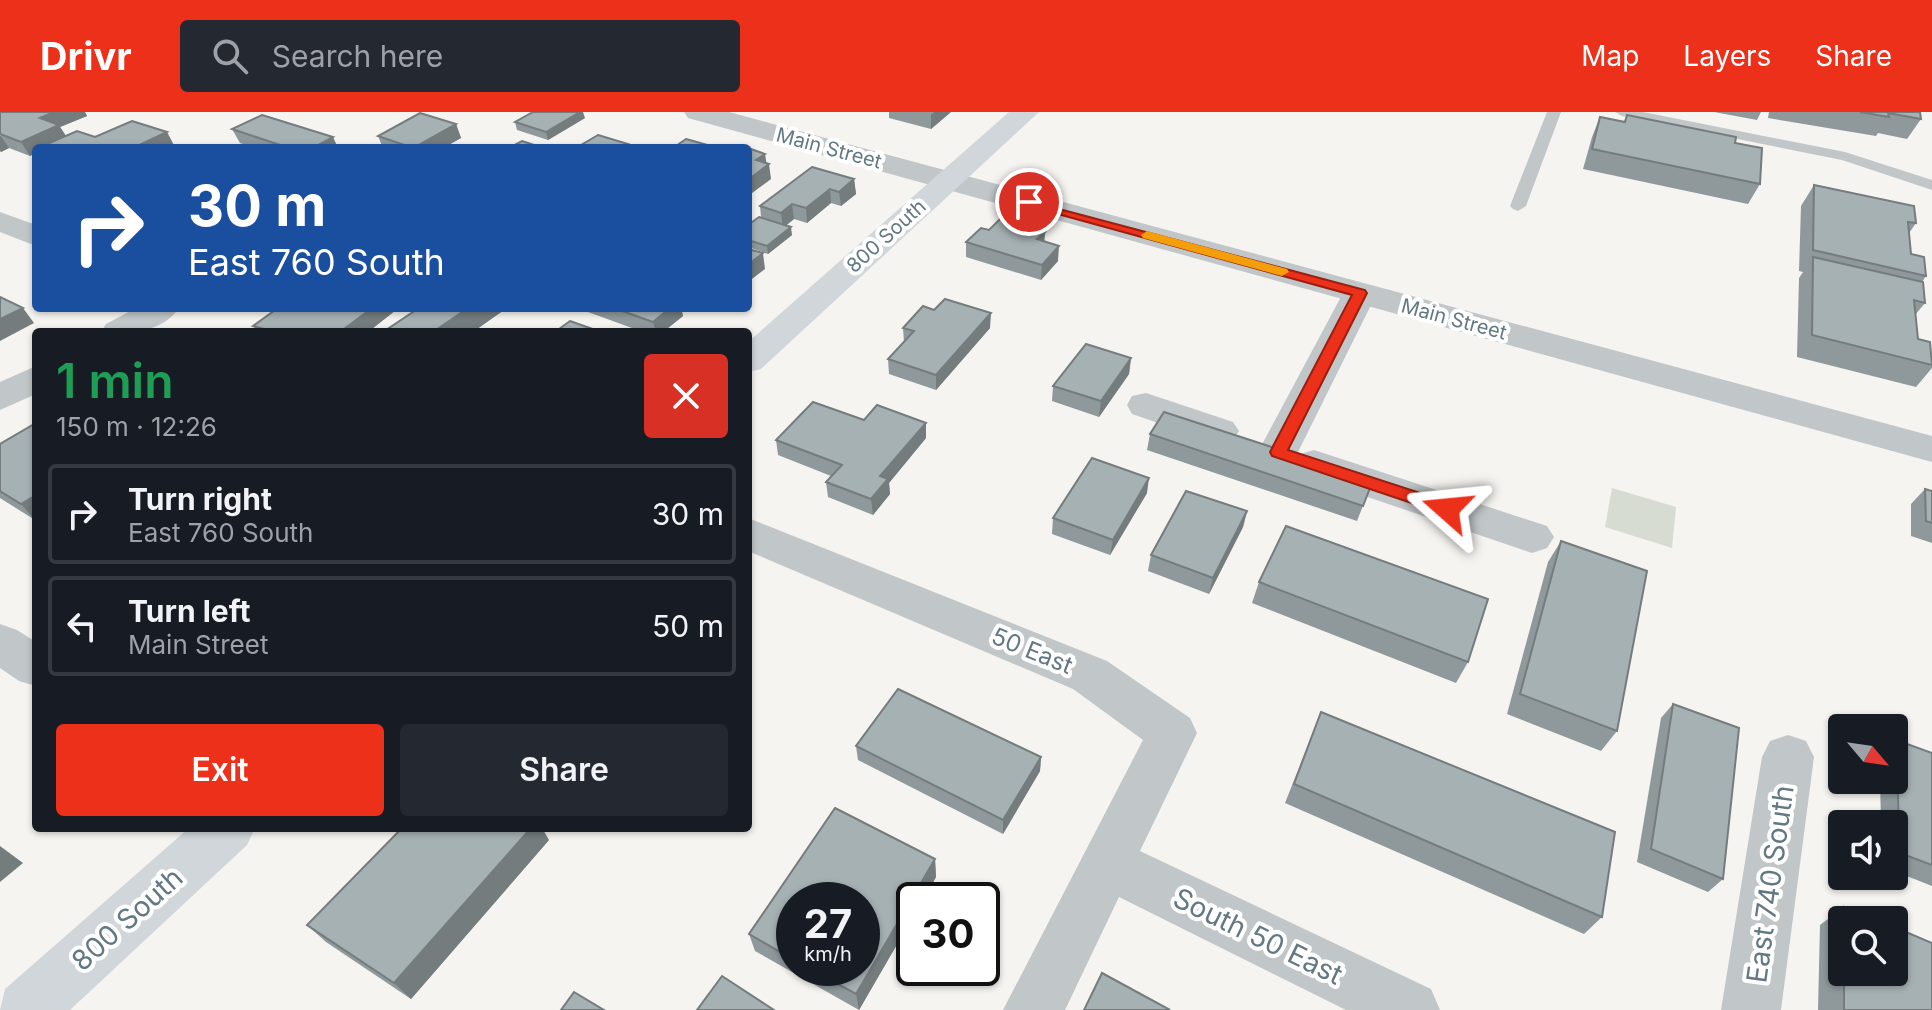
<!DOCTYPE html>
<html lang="en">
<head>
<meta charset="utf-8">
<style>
  body { margin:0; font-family:Inter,sans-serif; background:#242831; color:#f1f3f6; height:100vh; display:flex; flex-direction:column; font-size:30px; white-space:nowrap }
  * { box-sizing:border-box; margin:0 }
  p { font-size:26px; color:#9ea1a6 }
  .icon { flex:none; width:44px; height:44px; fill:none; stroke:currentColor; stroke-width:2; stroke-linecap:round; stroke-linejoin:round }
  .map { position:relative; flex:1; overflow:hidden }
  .side { position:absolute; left:32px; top:216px; width:720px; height:504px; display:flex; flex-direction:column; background:#171b24; border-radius:8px; box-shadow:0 2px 6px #0004 }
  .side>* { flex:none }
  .top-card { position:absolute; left:32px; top:32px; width:720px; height:168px; border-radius:8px; box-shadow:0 2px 6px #0004; background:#1a4fa0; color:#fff; overflow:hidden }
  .needle { width:52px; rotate:119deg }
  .tools { position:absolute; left:1828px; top:602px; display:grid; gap:16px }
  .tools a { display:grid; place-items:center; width:80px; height:80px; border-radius:8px; background:#171b24; box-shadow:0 2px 6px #0004; font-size:40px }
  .speed { position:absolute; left:776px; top:770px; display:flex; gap:16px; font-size:40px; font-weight:700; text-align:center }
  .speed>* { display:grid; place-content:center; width:104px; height:104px; border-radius:50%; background:#171b24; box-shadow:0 2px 6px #0004; line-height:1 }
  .speed small { font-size:20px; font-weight:400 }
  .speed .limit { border:4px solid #111; border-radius:12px; background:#fff; color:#111 }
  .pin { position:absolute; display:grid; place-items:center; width:68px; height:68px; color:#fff; margin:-34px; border:4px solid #fff; border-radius:50%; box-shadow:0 2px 8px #0007 }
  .me { position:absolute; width:88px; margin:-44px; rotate:288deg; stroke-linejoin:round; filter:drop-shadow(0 0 6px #0008) }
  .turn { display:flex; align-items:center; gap:28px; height:168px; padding:0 24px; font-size:36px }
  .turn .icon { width:104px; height:104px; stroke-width:2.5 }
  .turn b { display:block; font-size:56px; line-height:68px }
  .round { display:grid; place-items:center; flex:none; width:84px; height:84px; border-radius:8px; background:#242831 }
  .overview { display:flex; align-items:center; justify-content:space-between; height:136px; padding:0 24px }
  h1 { font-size:48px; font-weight:600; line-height:60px; color:#1e9e55 }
  .action { display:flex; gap:16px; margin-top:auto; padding:16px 24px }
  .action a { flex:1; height:92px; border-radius:8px; background:#ec3019; color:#fff; font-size:32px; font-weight:600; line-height:92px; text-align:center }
  .action a+a { background:#242831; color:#f1f3f6 }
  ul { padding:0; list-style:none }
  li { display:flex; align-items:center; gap:24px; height:100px; margin:0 16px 12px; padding:0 8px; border:4px solid #363941; border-radius:8px }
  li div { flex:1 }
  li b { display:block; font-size:30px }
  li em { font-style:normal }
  header { display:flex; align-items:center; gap:48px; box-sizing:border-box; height:112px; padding:0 40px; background:#ec3019; color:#fff }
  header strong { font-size:38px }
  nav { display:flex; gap:44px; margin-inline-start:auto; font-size:28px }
  .search { width:560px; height:72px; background:#242831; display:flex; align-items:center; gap:20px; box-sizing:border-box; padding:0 28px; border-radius:8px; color:#9ea1a6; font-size:30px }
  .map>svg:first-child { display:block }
</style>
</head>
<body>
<header>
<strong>Drivr</strong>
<div class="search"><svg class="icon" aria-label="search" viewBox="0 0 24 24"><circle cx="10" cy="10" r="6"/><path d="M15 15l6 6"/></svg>Search here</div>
<nav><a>Map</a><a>Layers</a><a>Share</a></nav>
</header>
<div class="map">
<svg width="1932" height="898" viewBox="0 0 1932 898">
  <rect width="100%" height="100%" fill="#f5f4f0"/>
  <path fill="#d6dcd1" d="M1612,376l64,19 -4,41 -67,-21z"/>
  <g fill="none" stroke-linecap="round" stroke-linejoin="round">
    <g fill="#c1c6c8" fill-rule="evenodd">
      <path d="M1547,0h14l-35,94 -8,5 -5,-2 -3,-3z"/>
      <path d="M1615,0h28l202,40 87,28v10l-90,-30 -220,-44z"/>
    </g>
    <g fill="#c1c6c8" fill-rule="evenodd">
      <path d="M0,100l36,13v21l-36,-14z"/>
      <path d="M1360,171l12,3 5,7 -79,159 -6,10 -14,4 -14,-4 -6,-10 85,-159 5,-7z"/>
      <path d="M136,196h43c-18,26 -49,24 -78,24l5,-8z"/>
      <path d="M36,254v28l-36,16v-28z"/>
      <path d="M1146,281l87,29 6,9 -6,9 -14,4 -87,-30 -5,-9 5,-9z"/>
      <path d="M1314,338l233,76 7,11 -7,11 -15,5 -232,-79 -6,-10 6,-10z"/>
      <path d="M748,406l359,143 83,57 7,15 -57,118 291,138 9,21h-94l-227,-113 -54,113h-62l140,-270 -70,-51 -325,-138z"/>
      <path d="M0,512l17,6 19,12v44l-17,-5 -19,-13z"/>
      <path d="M1788,623l18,6 8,16 -33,253h-60l41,-253 8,-16z"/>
    </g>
    <path fill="#c1c6c8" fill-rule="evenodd" d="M684,0h45l1203,324v26l-1244,-344z"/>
    <g fill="#d0d6da" fill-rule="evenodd">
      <path d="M1009,0h30l-278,257 -13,3v-30z"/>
      <path d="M189,716h66l-8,17 -177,165h-70l5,-21z"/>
    </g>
  </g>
  <g fill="#8f989b" fill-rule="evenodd">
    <path d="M0,0h85l2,4 -27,11 6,9 29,1 80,10 -3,1h-136l-6,8 -21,-8 -8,4z"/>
    <path d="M889,0h62l-20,17 -42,-11z"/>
    <path d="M1714,0h47l-4,8z"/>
    <path d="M1769,0h151l1,7 -14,20 -29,-6 -2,3 -108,-18z"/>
    <path d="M1627,3l108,28 25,41 -12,20 -165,-35 9,-32 8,-20 24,5z"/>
    <path d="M585,6l-37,22 -31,-10 -2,-8z"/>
    <path d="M456,12l5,14 -18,10h-60l-5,-12z"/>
    <path d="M232,17l106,19h-84l-14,-5z"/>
    <path d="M854,67l2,15 -15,12 -10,-3 -24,20 -13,-4 -8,6 6,10 -24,19 -20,-7v-22l13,-8 -1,-11z"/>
    <path d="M1814,73l102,38 -7,10 2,21 15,22 -4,6 3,21 -10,12 3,24 14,16v13l-16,19 -119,-30 2,-79 4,-6 -4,-1 2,-65z"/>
    <path d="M989,118l56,2 -1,9 14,20 -17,19 -75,-23v-15z"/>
    <path d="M577,196h104l2,8 -20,16h-20z"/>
    <path d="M396,198l-28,22h-111l-4,-6z"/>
    <path d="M903,216h87l-54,62 -47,-16 -1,-15 16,-17z"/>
    <path d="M1131,246l-2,16 -30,43 -47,-16 1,-15z"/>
    <path d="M864,308l62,18 -37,45 1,11 -17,21 -45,-18 -2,-15 5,-6 -53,-21 -2,-15z"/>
    <path d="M1150,322l223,46 -16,41 -210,-71z"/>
    <path d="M0,332l35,76 -35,-22z"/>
    <path d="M1925,377l7,2v52l-21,-7v-32z"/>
    <path d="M1147,381l-37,62 -58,-21 1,-16z"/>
    <path d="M1247,399l-4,16 -34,67 -61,-23 3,-16z"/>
    <path d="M1561,429l56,190 -16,20 -94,-37 41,-152z"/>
    <path d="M1259,470l209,80 -12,21 -204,-80z"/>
    <path d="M1673,592l50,175 -15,13 -71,-30 24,-144z"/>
    <path d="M1321,600l281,205 -18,17 -299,-131z"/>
    <path d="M1896,628l36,13v133l-38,-15v-47h-13l-1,-44h14v-38z"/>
    <path d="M856,634l185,11 -1,14 -37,63 -145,-74z"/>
    <path d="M835,696l100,51 1,18 -13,23h-9v15l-55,95 -104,-59 -6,-17zM794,788h68v68h-68z"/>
    <path d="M549,728l-138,159 -85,-57 -19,-17z"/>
    <path d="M1844,795l32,13h-34v52h52l38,38h-114l2,-85z"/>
  </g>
  <g fill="#747c7e">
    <path d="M54,0h31l2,4 -27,11 8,12 -20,9h-12v5l-6,3 -9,-14 19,-24z"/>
    <path d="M580,0h3l2,6 -37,22 -2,-8z"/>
    <path d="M934,0h17l-20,17v-14z"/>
    <path d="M456,12l5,14 -18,10h-29z"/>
    <path d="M167,20l8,15 -3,1h-39z"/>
    <path d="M0,23l9,13 -8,4 -1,-1z"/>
    <path d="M333,25l5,11h-25z"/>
    <path d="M765,42l2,12 2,-2 2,15 -23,17v-16l8,-20z"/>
    <path d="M854,67l2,15 -15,12 -2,-14z"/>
    <path d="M830,77l1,14 -24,20 -1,-15z"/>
    <path d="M792,92l2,15 -11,9 -2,-15z"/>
    <path d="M791,115l1,8 -24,19 -1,-8z"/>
    <path d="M1045,120l-1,15 -7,-8z"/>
    <path d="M1059,134l-1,15 -17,19 1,-15z"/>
    <path d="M763,141l2,16 -17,13v-17z"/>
    <path d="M23,196l11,15 -34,18v-22z"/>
    <path d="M372,196h23l1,2 -28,22h-28z"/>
    <path d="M468,196h39l-34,24h-40z"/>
    <path d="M670,196h11l2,8 -20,16h-7l-3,-10z"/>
    <path d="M991,201l-1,15 -54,62v-15z"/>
    <path d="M1131,246l-2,16 -30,43 2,-16z"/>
    <path d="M926,311v15l-37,45 1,11 -17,21 -2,-16 9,-23z"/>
    <path d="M1149,366l-2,15 -37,62 3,-15z"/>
    <path d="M36,383v24l-1,1 -14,-16z"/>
    <path d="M1247,399l-4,16 -34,67 4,-16z"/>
    <path d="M1041,645l-1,14 -37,63v-14z"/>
    <path d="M531,716h11l7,12 -138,159 -17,-16z"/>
    <path d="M0,734l23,17 -23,19z"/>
    <path d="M935,747l1,18 -13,23h-9v15l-55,95 -3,-16z"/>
  </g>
  <g fill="#a6b1b4" stroke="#747c7e" stroke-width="2">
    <path d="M0,0h54l-14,6 19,7 -38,17 -21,-8z"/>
    <path d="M533,0h47l-34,20 -31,-10z"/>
    <path d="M1860,0h60l1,7 -33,-6 1,4z"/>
    <path d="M420,1l36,11 -43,24 -35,-12z"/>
    <path d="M262,3l71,22 -20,11h-24l-57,-19z"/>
    <path d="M1627,3l109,22 -1,6 27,5 -2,36 -168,-35 8,-32 25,5z"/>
    <path d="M132,9l35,11 -34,16h-95l39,-17 18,6z"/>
    <path d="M598,23l30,9 -7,4h-45z"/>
    <path d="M686,27l32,9h-45z"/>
    <path d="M522,29l21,7h-34z"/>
    <path d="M748,36l17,6 -9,6 13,4 -21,16z"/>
    <path d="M812,55l42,12 -15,13 -9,-3 -24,19 -14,-4 -11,9 -21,-7z"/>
    <path d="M1814,73l100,21 2,17 -8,-1 3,32 13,3 2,19 -113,-26z"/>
    <path d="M759,105l32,10 -24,19 -19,-6v-15z"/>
    <path d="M1000,107l45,13 -8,7 22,7 -17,19 -76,-23 15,-14 8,2z"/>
    <path d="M748,137l15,4 -15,12z"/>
    <path d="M1813,145l110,25 2,21 -11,-3 4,39 12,3 2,23 -120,-30z"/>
    <path d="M0,185l23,11 -23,11z"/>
    <path d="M945,187l46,14 -55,62 -48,-16 26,-28 -11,-3 20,-22 11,4z"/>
    <path d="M278,196h94l-32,24h-65l-22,-6z"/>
    <path d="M419,196h49l-35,24h-50z"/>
    <path d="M614,196h56l-17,14z"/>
    <path d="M570,209l31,11h-46z"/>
    <path d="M1086,232l45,14 -30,43 -48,-15z"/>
    <path d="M813,290l51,18 13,-15 49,18 -46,53 8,3 -17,20 -45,-17 16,-17 -66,-25z"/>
    <path d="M1164,300l209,68 -10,26 -213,-72z"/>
    <path d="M36,311v72l-15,9 -21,-13v-47z"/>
    <path d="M1092,346l57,20 -36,62 -60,-22z"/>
    <path d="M1925,377l7,2v32l-6,-2z"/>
    <path d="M1186,379l61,20 -34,67 -62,-23z"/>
    <path d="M1286,414l202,73 -20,63 -209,-80z"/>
    <path d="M1561,429l86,30 -30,160 -97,-37z"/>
    <path d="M898,577l143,68 -38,63 -147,-74z"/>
    <path d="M1673,592l66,24 -16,151 -72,-30z"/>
    <path d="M1321,600l294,120 -13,85 -308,-133z"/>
    <path d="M1896,628l36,13v112l-32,-12z"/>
    <path d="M835,696l100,51 -79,135 -47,-26h53v-68h-68v60l-45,-26z"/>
    <path d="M402,716h129l-137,155 -87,-58z"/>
    <path d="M1844,795l32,13h-32z"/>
    <path d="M1894,815l38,16v67h-88v-38h50z"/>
    <path d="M1102,861l68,37h-86z"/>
    <path d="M722,864l52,34h-77z"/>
    <path d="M574,880l30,18h-43z"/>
  </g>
  <path fill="#ec3019" stroke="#991f10" stroke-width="2" d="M1025,88l340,90 2,3 -79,157 166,54 2,5 -2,4h-13l-169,-57 -2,-4 82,-157 -327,-90z"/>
  <path fill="#f59e0b" d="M1147,119l140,38 2,3 -7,4 -139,-38 -2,-3z"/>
  <g text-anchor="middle" stroke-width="8" stroke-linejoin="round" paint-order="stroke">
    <g font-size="20" fill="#627883" stroke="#fff">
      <text transform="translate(829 36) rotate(15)" y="7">Main Street</text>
      <text transform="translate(886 124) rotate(-42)" y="7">800 South</text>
      <text transform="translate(1454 207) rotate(15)" y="7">Main Street</text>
    </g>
    <g font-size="24" fill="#627883" stroke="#fff">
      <text transform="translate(1032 539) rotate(22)" y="8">50 East</text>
    </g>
    <g font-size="28" fill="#627883" stroke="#fff">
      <text transform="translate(1770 772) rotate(-82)" y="10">East 740 South</text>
      <text transform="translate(127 807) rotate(-42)" y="10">800 South</text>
      <text transform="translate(1258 824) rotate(26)" y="10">South 50 East</text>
    </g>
  </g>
</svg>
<div class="tools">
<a><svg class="needle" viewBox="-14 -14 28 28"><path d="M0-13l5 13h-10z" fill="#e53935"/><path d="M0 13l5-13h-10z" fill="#9ea1a6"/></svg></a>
<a><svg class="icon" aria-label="sound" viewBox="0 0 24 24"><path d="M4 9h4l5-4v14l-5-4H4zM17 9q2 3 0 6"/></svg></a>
<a><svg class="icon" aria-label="search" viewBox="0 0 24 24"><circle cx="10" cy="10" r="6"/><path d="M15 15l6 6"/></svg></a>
</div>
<div class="speed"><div>27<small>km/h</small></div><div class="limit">30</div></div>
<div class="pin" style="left:1029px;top:90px;background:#d93025"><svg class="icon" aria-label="arrive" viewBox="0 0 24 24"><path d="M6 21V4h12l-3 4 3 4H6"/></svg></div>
<svg class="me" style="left:1447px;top:397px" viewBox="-20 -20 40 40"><path d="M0-17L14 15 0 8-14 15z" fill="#ec3019" stroke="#fff" stroke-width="4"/></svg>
<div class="top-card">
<div class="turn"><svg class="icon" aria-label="right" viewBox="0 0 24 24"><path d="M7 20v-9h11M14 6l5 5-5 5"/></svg><div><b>30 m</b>East 760 South</div></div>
</div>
<section class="side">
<div class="overview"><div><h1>1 min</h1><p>150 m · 12:26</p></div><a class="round" style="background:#d93025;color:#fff"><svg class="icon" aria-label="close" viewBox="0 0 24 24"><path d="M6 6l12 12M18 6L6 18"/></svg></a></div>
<ul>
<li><svg class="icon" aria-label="right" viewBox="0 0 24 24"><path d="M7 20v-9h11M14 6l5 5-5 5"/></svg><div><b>Turn right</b><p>East 760 South</p></div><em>30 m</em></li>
<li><svg class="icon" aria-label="left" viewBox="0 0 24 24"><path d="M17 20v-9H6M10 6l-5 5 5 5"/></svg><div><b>Turn left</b><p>Main Street</p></div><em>50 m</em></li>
</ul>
<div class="action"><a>Exit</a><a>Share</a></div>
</section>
</div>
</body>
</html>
